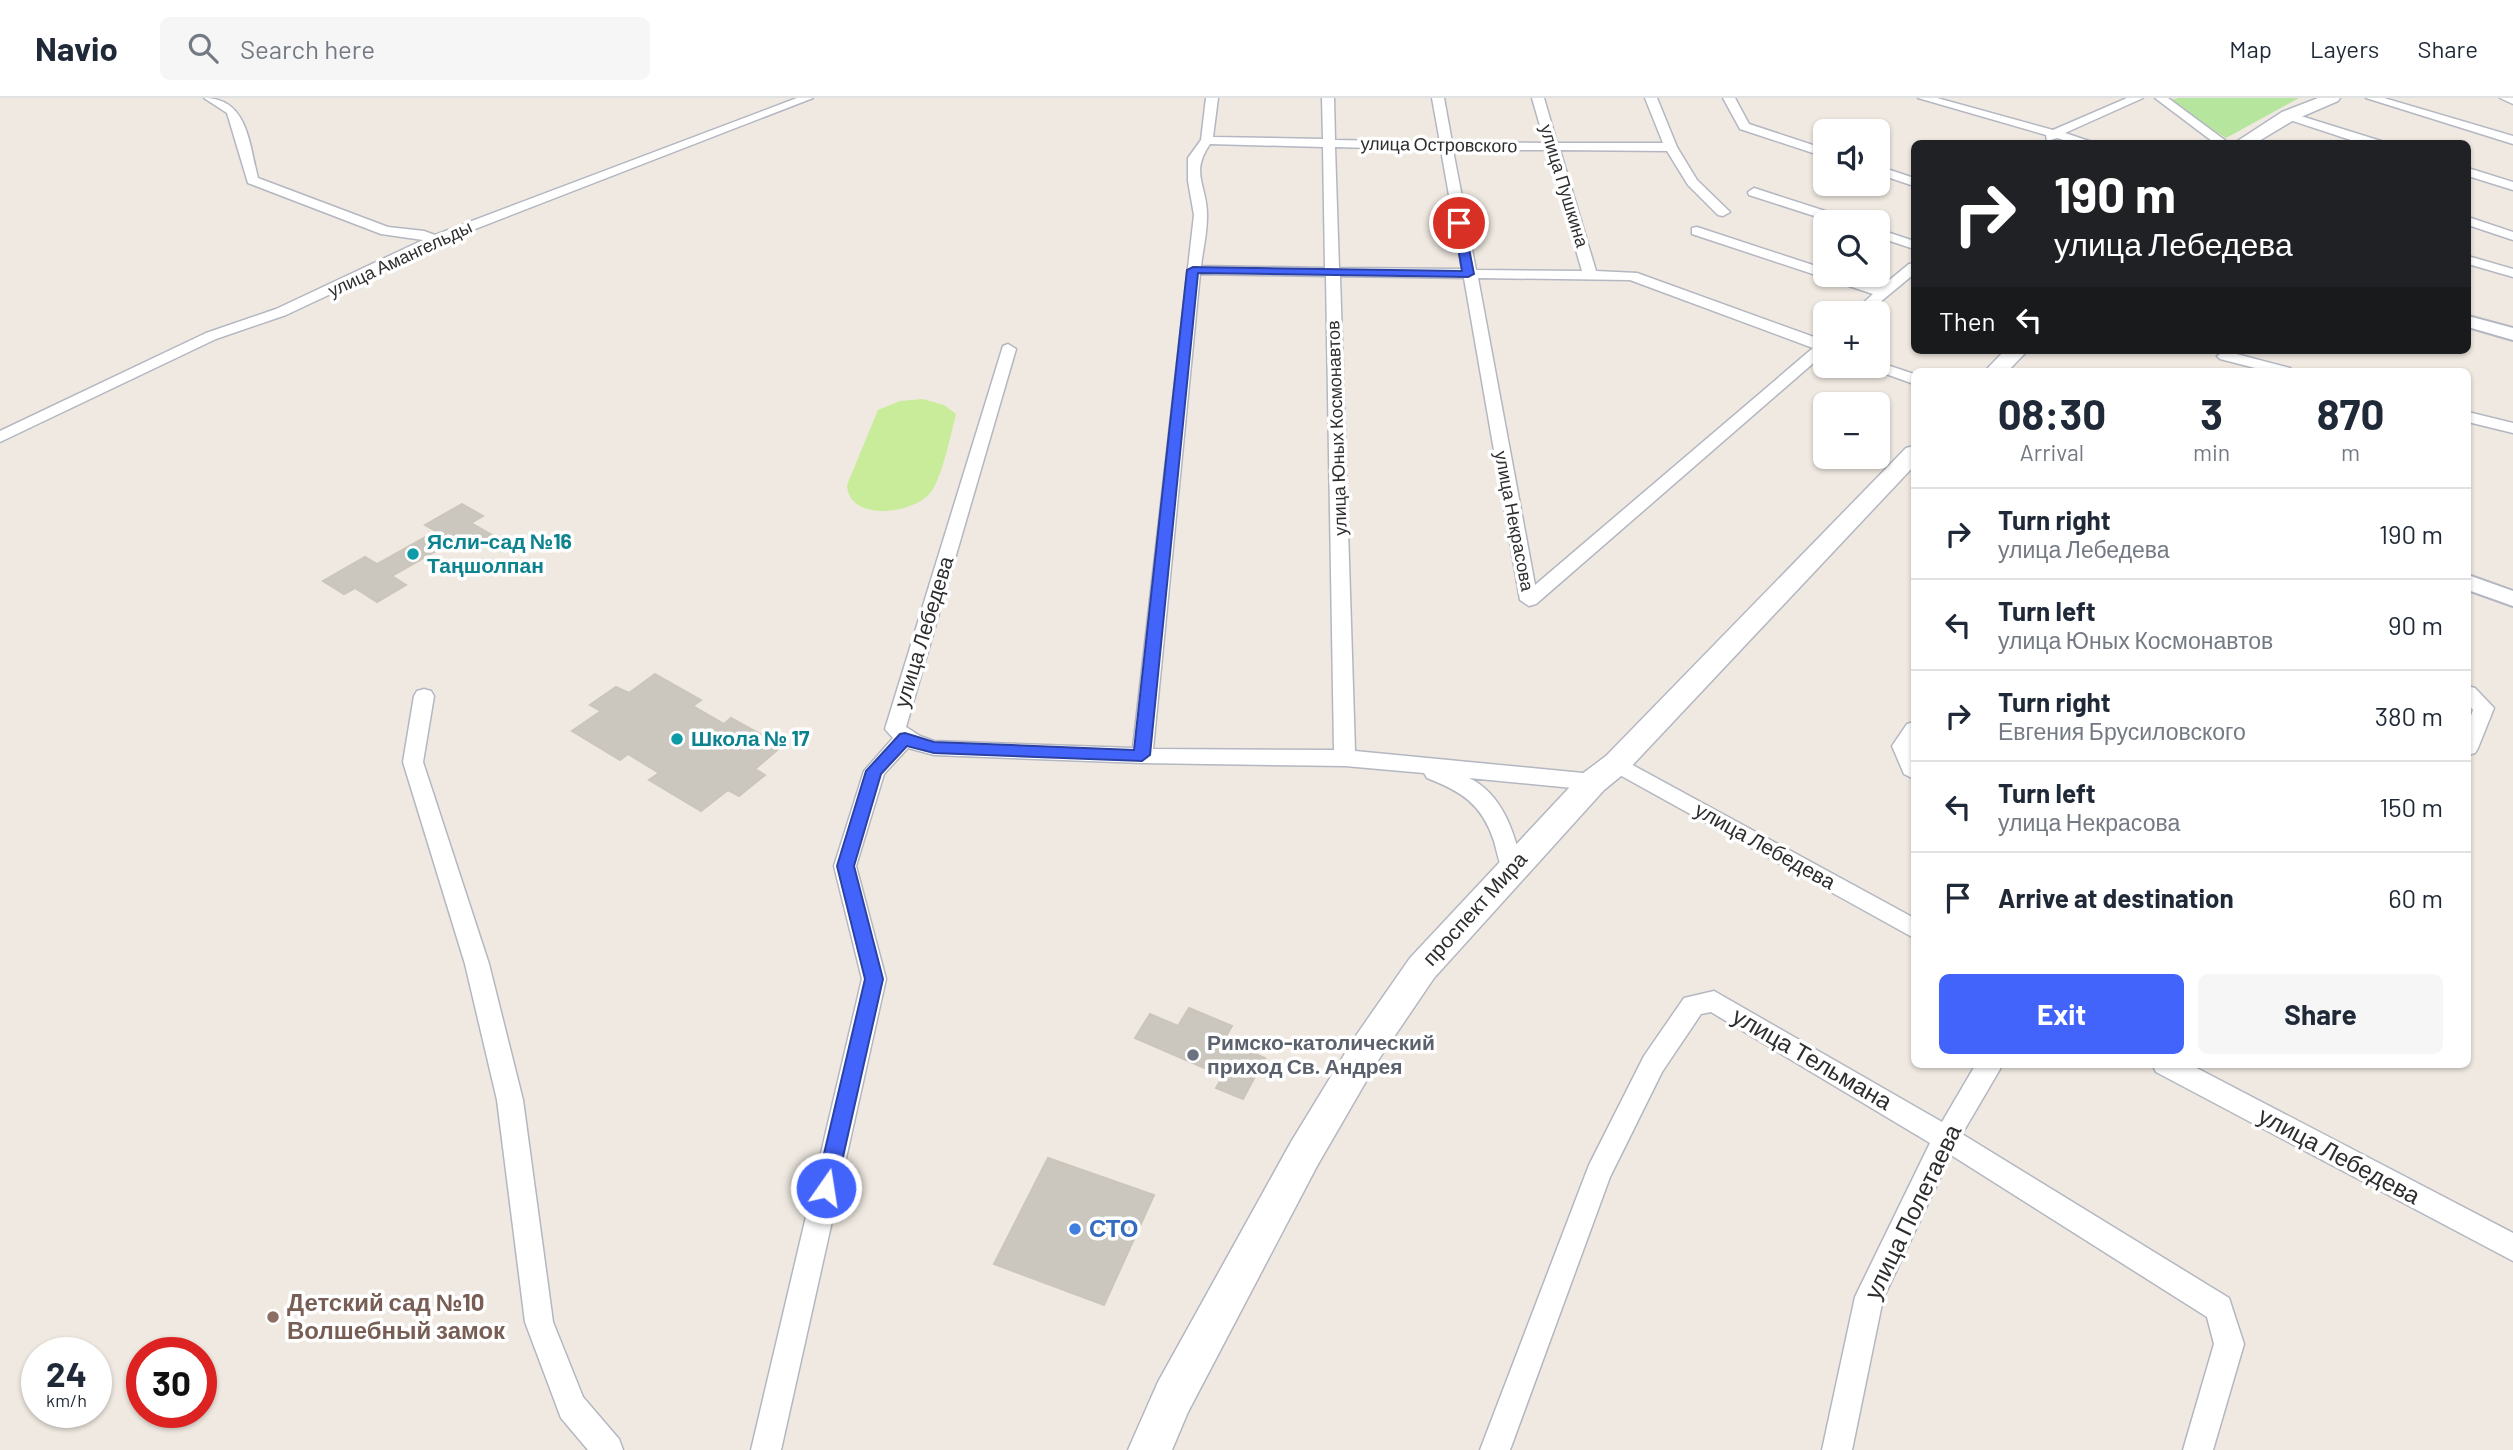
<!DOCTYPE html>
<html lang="en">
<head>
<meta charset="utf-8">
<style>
  body { margin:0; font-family:Barlow,sans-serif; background:#f6f6f7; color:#1f2937; height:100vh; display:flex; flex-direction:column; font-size:26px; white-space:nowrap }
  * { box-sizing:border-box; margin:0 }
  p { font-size:23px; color:#747a83 }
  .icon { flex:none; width:38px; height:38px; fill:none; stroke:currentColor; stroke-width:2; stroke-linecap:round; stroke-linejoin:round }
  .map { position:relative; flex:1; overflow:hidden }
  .sheet { position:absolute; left:1911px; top:270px; width:560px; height:700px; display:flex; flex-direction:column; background:#fff; border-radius:10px; box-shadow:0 2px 5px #0004 }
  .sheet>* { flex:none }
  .hud { position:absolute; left:1911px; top:42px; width:560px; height:214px; border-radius:10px; box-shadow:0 2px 5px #0004; background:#202124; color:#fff; overflow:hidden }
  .buttons { position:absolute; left:1813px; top:21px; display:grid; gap:14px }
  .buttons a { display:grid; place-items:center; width:77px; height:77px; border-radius:10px; background:#fff; box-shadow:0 2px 5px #0004; font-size:35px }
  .speed { position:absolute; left:21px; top:1239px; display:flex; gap:14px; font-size:35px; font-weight:700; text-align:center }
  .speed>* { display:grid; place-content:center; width:91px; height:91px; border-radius:50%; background:#fff; box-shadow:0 2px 5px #0004; line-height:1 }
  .speed small { font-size:18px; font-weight:400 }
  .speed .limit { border:10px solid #d22; background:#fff; color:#111 }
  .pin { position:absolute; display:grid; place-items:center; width:60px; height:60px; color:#fff; margin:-30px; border:4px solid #fff; border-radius:50%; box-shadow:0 2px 7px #0007 }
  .me { position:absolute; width:77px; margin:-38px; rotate:13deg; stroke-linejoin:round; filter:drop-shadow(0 0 5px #0008) }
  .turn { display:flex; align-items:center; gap:24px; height:147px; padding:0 28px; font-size:32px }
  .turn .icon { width:91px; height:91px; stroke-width:2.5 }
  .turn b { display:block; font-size:49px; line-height:60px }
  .then { display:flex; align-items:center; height:66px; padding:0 28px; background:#0003; gap:14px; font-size:26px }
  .eta { display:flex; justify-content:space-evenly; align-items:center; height:119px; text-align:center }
  .eta b { font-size:42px; font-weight:700; line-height:49px }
  .cta { display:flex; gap:14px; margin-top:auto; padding:14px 28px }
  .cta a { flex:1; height:80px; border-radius:10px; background:#4264fb; color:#fff; font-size:28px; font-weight:700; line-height:80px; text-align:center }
  .cta a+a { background:#f6f6f7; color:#1f2937 }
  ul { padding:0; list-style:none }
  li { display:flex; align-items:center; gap:21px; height:91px; padding:0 28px; border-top:2px solid #e0e1e3 }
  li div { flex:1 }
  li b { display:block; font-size:26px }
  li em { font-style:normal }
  header { display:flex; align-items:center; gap:42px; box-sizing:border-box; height:98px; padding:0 35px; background:#fff; border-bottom:2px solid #e0e1e3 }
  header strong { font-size:33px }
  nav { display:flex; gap:38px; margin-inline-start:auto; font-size:24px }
  .search { width:490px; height:63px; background:#f6f6f7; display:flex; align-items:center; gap:18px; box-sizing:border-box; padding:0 24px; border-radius:10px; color:#747a83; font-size:26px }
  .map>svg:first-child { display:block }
</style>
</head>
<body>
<header>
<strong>Navio</strong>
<div class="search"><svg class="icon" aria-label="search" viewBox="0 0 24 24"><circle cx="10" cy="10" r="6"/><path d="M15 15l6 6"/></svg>Search here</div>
<nav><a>Map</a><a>Layers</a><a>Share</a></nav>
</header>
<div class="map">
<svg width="2513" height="1352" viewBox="0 0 2513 1352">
  <rect width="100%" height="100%" fill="#efe9e1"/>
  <path fill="#b6e59e" d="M2178,0h121l-73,40 -58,-37z"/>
  <path fill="#c9ec9a" d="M923,301l21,6 12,9c-5,19 -14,64 -25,78 -17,22 -82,31 -84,-7l31,-75 22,-9z"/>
  <g fill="#cbc7bf" stroke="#cbc5ba" stroke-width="2">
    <path d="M462,406l21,12 -12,7 21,12 -26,16 -14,-9 -60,34 14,9 -29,17 -22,-14 -11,6 -21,-13 42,-24 12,7 59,-33 -11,-6z"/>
    <path d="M655,576l46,26 -8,6 31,18 7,-6 51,28 -27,23 10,6 -26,21 -11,-6 -27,21 -52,-31 10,-7 -31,-19 -8,6 -48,-29 29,-20 -11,-6 26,-18 13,6z"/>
    <path d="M1189,910l43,18 -9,15 42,17 -22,41 -27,-11 7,-12 -88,-38 15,-24 28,12z"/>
    <path d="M1048,1060l106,37 -50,110 -110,-41z"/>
  </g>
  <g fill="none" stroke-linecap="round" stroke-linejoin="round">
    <defs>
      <g id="minor">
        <path d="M204,0c44,0 45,46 54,80l130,49 36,4 11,4 362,-137h16l-374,145 -153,72 -70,24 -216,103v-11l206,-98 70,-24 147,-69 -42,-6 -133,-51 -21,-70z"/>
        <path d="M1206,0h12l-5,39 110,2 -1,-41h12l1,42 105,2 -8,-44h12l8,44 93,1 -13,-45h12l13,45h106l-18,-45h12l20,49 20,33 33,32 -7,4 -5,-1 -30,-30 -21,-34 -107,-1 36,121 41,2 188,68v12l-289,251 -7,2 -9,-6 -56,-322 -124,-2 15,475 238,23 7,3 4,5 -4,5 -7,3 -124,-12c34,16 45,55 54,89l-3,6 -8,3 -8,-3c-5,-10 -7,-21 -10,-32 -12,-37 -33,-50 -67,-63l-3,-5 -79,-7 -203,-3 -208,-8 -26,-7 -24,26 -28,92 30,113 -105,471h-30l111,-471 -28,-113 30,-95 29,-33 -8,-9 118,-383 5,-2 8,5 -110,378 14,9 14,5 199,7 61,-533 -6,-34v-23l13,-18zM1210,46l113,3 2,121 -124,-2c2,-16 6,-33 6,-49 1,-31 -18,-43 3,-73zM1335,49l106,3 21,119 -123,-1zM1453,52h94l35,121 -106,-1zM1200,176l126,2 8,474 -181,-1zM1478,180l152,2 183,68 -278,237z"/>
        <path d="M1723,0h12l14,26 76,25v8l-85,-28z"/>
        <path d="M1918,0h19l116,32 74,-32h16l-78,35 33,11h-21l-20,-6 -10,3 -1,-6z"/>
        <path d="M2155,0h13l62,46h-14z"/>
        <path d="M2366,0h18l129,38v8z"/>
        <path d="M2500,0h13v6z"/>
        <path d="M2288,14l93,29 2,3h-20l-79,-26 -2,-2z"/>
        <path d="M1878,68l36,12v8l-36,-12z"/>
        <path d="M2468,70l45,14v8l-45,-14z"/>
        <path d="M1754,90l96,31 2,3h-19l-84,-27 -1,-3z"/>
        <path d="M2468,119l45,15v8l-45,-15z"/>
        <path d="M1697,129l128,42v6h18l38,12 28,-23 5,-1v11l-47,39h-15l21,-19 -181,-60v-6z"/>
        <path d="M1878,131l36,12v8l-36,-12z"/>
        <path d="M2468,158l45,13v8l-45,-13z"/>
        <path d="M2225,253l65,17 3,3h-26l-47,-12 -3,-3z"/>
        <path d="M1878,264l36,12v10l-42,-15 -2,-3h8z"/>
        <path d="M2468,314l45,11v10l-45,-11z"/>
        <path d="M2468,588l7,2 19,20 -16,40 -3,5 -7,2v-31l5,-14 -5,-6z"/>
        <path d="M424,591l7,2 3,5 -11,66 66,202 34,136 30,222 30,75 36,42 4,11h-35l-27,-32 -36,-96 -28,-222 -32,-136 -62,-202 11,-66 3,-5z"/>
        <path d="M1914,624v57l-10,-5 -12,-28 15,-22z"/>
        <path d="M1616,658l298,162v20l-305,-169 -3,-5 3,-5z"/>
        <path d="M1714,893l228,131 34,-58h27l-41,70 267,164 15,46 -31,106h-30l31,-106 -7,-27 -256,-162 -68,144 -31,151h-30l33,-153 75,-154 -219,-131 -10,2 -39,58 -52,105 -100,273h-30l109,-285 55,-109 40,-58z"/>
        <path d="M2152,966h37l324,169v28l-357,-189z"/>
      </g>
      <g id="tertiary">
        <path d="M2468,218l45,12v12l-45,-13z"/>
        <path d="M2468,477l45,16v15l-45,-16z"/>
      </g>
      <g id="secondary">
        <path d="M2318,0h22l-2,3 -44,19 -40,24h-21l49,-32z"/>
        <path d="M2005,252h23l-20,21h-23z"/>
        <path d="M1914,348v20l-288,306 -22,18 -170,188 -55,81 -62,107 -129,246 -16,38h-44l30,-68 133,-240 64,-105 55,-79 172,-184 24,-18 300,-308z"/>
      </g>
    </defs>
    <use href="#minor" stroke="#b4b7c1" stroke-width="3"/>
    <use href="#tertiary" stroke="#b4b7c1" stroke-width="4"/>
    <use href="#secondary" stroke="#b4b7c1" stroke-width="3"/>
    <use href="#minor" fill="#fff" fill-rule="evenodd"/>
    <use href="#tertiary" fill="#fff" fill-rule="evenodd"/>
    <use href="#secondary" fill="#fff" fill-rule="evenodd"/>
  </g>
  <path fill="#4264fb" stroke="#2b41a3" stroke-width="2" d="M1459,122l5,3 10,51 -6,3 -270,-4 -48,482 -8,6 -208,-8 -27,-7 -26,28 -27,92 29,113 -47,209 -3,7 -7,3 -7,-3 -3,-7 49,-209 -28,-113 29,-95 34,-37 5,-1 29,9 200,8 53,-480 6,-3 269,4 -8,-48z"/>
  <g fill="#0f9aa8" stroke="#fff" stroke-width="2.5">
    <circle cx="413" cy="456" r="7"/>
    <circle cx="677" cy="641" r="7"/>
  </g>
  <circle fill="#6b7280" stroke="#fff" stroke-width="2.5" cx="1193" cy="957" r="7"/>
  <circle fill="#3f7fe0" stroke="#fff" stroke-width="2.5" cx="1075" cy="1131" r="7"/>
  <circle fill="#8d6e63" stroke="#fff" stroke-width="2.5" cx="273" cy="1219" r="7"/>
  <g text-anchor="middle" stroke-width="7" stroke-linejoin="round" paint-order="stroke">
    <g font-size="18" fill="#2e2e2e" stroke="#fff">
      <text transform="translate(1439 47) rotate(1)" y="6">улица Островского</text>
      <text transform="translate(1564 88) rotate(73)" y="6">улица Пушкина</text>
      <text transform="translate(400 161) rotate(-25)" y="6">улица Амангельды</text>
      <text transform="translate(1337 330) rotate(-92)" y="6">улица Юных Космонавтов</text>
      <text transform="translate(1514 423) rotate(79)" y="6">улица Некрасова</text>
    </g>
    <g font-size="21" font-weight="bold" fill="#0d838f" stroke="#fff" text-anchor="start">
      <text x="427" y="451">Ясли-сад №16<tspan x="427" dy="24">Таңшолпан</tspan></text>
      <text x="691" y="648">Школа № 17</text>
    </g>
    <g font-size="21" fill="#2e2e2e" stroke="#fff">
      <text transform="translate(924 534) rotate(-73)" y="7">улица Лебедева</text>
      <text transform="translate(1765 748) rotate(29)" y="7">улица Лебедева</text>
      <text transform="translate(1475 811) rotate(-48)" y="7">проспект Мира</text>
    </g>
    <g font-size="21" font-weight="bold" fill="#5b616d" stroke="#fff" text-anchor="start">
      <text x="1207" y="952">Римско-католический<tspan x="1207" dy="24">приход Св. Андрея</tspan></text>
    </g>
    <g font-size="24" fill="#2e2e2e" stroke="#fff">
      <text transform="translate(1812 961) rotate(30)" y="8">улица Тельмана</text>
      <text transform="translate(2339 1058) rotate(28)" y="8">улица Лебедева</text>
      <text transform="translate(1913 1114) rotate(-64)" y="8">улица Полетаева</text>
    </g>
    <g font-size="24" font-weight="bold" fill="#366cbe" stroke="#fff" text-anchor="start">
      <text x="1089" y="1139">СТО</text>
    </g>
    <g font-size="24" font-weight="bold" fill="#785e54" stroke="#fff" text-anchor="start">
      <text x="287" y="1213">Детский сад №10<tspan x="287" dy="28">Волшебный замок</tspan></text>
    </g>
  </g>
</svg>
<div class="buttons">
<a><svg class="icon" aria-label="sound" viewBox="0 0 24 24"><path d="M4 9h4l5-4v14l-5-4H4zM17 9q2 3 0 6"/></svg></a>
<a><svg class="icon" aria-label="search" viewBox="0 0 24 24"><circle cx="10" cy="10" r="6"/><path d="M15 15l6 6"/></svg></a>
<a>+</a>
<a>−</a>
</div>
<div class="speed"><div>24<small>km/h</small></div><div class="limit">30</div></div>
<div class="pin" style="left:1459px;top:125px;background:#d93025"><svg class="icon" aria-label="arrive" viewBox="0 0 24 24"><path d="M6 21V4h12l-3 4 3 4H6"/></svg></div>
<svg class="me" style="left:826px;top:1090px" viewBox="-20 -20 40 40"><circle r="17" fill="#4264fb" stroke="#fff" stroke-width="3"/><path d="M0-11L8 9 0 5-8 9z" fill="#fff"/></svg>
<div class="hud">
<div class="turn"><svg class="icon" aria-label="right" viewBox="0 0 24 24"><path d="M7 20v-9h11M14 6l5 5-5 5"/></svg><div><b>190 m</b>улица Лебедева</div></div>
<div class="then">Then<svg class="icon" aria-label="left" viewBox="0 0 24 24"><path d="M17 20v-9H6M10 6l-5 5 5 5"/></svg></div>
</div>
<section class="sheet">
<div class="eta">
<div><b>08:30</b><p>Arrival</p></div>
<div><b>3</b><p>min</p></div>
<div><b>870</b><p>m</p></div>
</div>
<ul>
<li><svg class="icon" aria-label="right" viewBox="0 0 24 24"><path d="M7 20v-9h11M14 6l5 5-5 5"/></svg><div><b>Turn right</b><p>улица Лебедева</p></div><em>190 m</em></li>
<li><svg class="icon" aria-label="left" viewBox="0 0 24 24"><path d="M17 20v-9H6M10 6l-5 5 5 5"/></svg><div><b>Turn left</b><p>улица Юных Космонавтов</p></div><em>90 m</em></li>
<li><svg class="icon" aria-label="right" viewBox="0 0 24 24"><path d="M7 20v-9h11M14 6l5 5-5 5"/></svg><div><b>Turn right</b><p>Евгения Брусиловского</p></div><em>380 m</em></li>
<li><svg class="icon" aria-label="left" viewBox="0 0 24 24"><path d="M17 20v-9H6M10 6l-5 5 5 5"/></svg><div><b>Turn left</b><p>улица Некрасова</p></div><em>150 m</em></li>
<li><svg class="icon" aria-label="arrive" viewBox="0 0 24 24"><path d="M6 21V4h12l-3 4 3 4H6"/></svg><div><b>Arrive at destination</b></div><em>60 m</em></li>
</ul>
<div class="cta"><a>Exit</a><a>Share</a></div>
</section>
</div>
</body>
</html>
